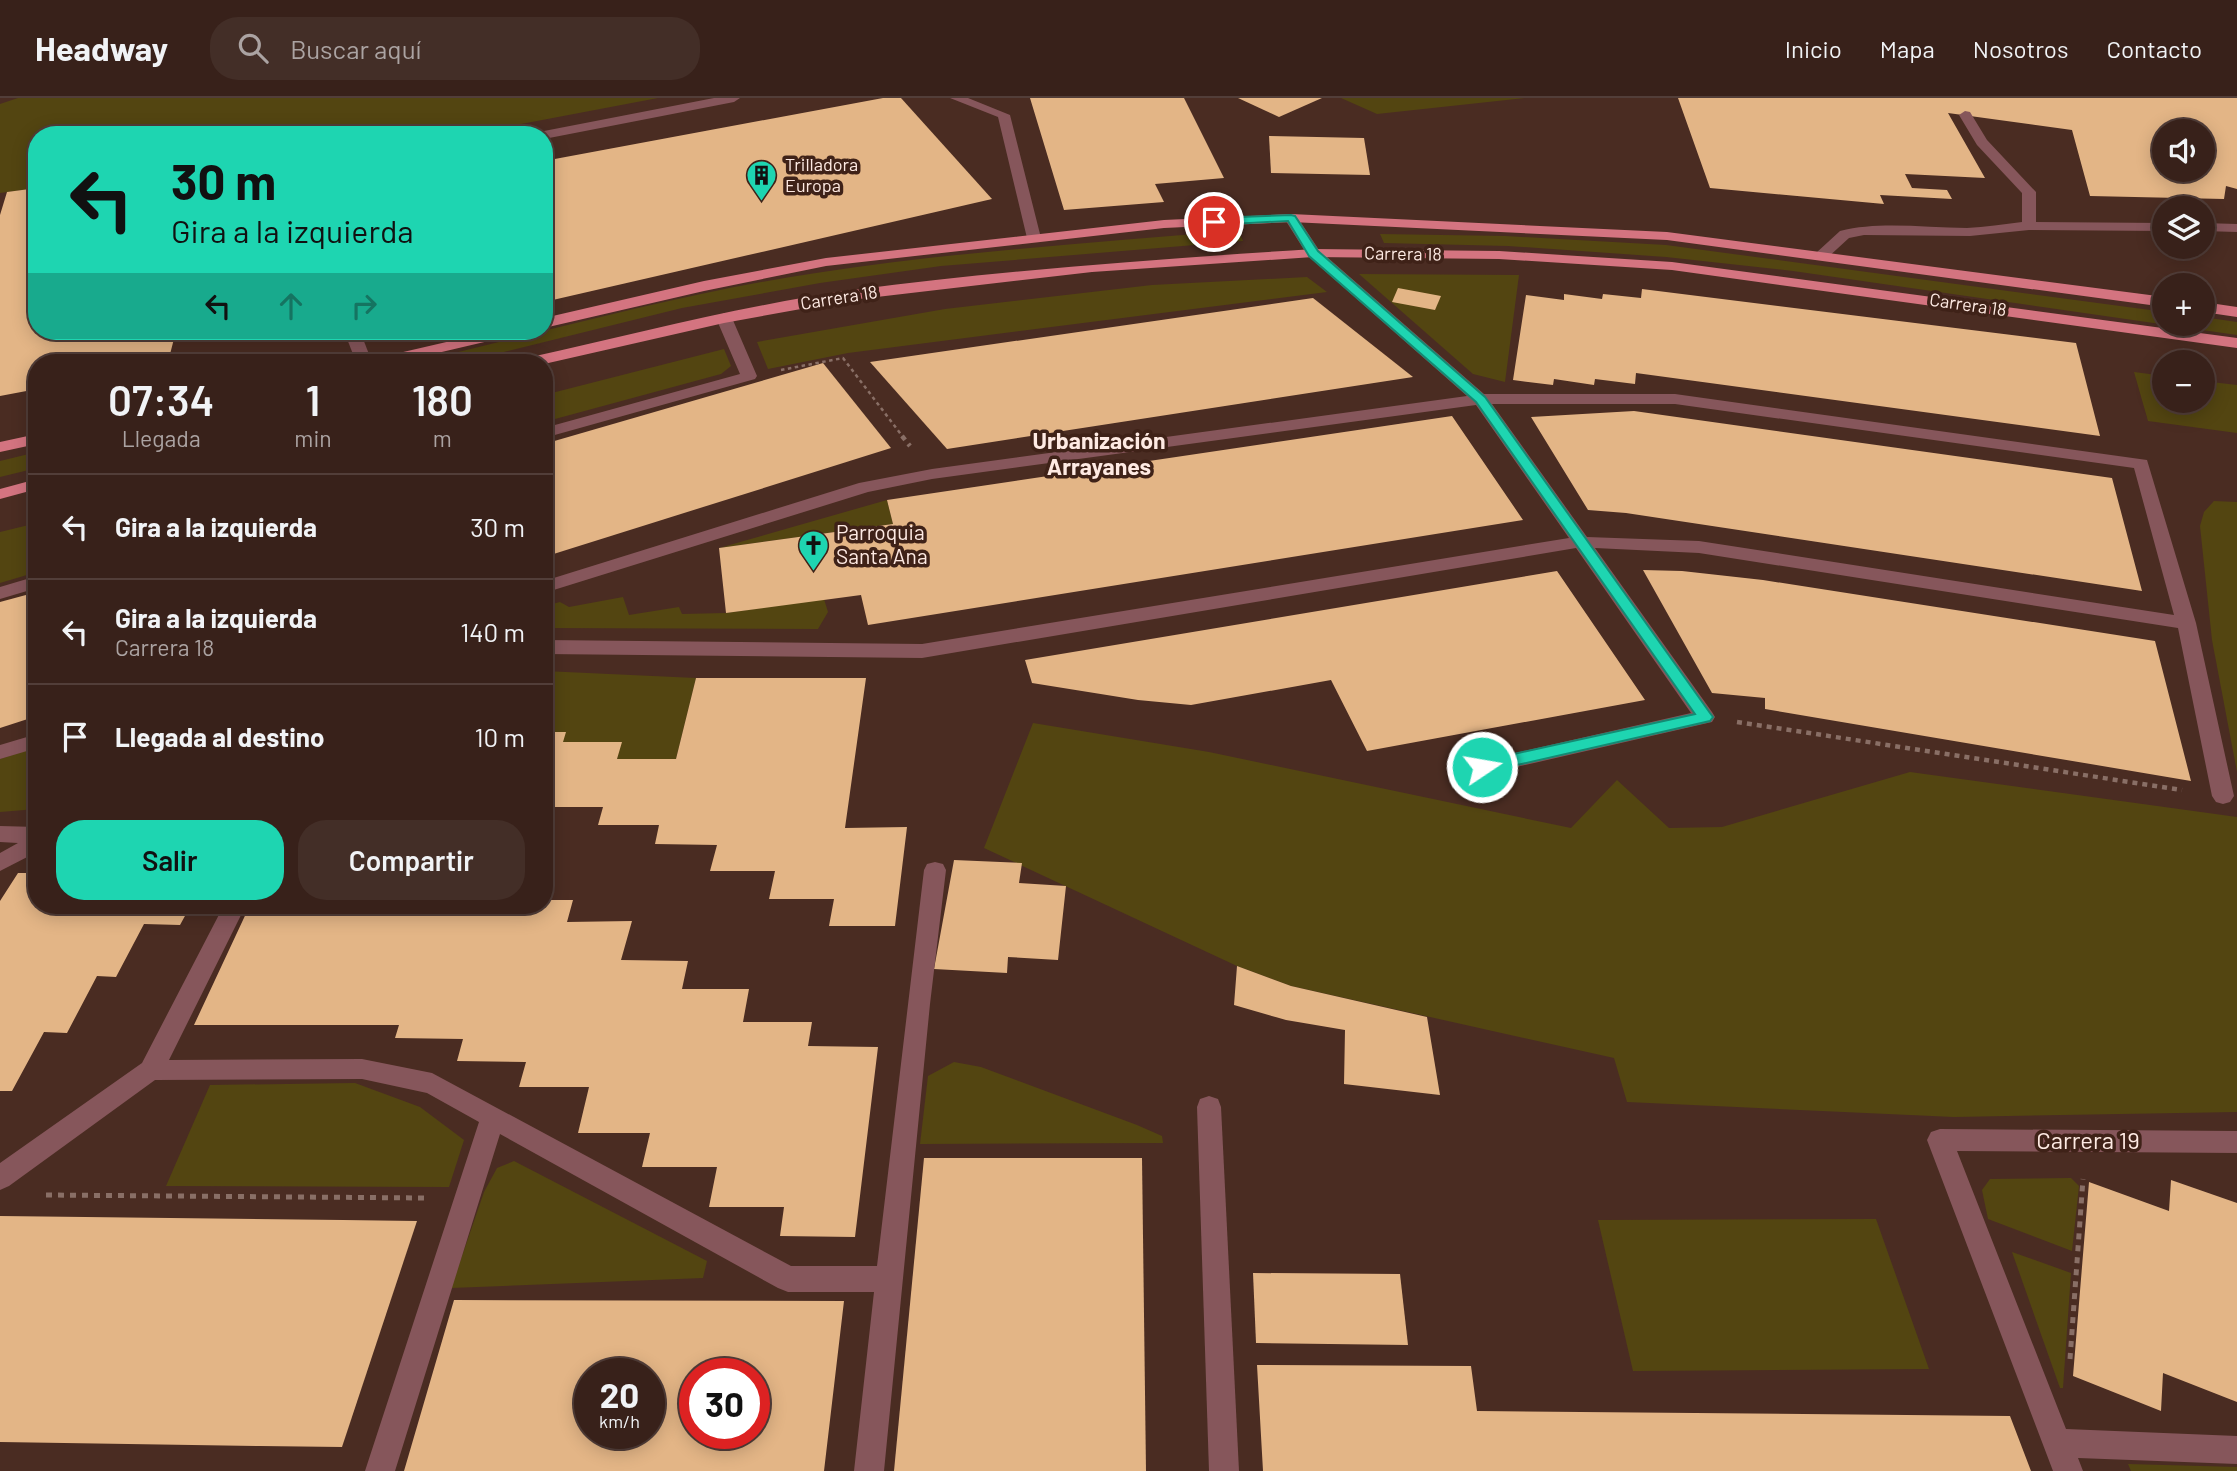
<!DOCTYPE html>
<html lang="es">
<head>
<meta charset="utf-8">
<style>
  body { margin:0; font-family:Barlow,sans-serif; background:#432e27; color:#f1f3f6; height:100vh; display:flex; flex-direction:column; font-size:26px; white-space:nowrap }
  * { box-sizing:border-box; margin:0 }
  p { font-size:23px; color:#aba3a2 }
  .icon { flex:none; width:38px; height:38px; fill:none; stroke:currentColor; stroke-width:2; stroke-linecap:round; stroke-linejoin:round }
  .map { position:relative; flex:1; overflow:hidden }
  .sheet { position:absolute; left:28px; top:256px; width:525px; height:560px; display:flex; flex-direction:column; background:#38211a; border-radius:28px; box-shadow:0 4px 18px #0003,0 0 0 2px #523e39 }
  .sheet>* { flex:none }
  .banner { position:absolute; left:28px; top:28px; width:525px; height:214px; border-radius:28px; box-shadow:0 4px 18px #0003,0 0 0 2px #523e39; background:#1ed5b1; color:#111; overflow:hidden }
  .controls { position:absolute; left:2152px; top:21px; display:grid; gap:14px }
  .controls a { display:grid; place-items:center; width:63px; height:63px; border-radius:50%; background:#38211a; box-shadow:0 4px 18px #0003,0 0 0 2px #523e39; font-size:35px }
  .speed { position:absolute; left:574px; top:1260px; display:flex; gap:14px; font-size:35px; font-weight:700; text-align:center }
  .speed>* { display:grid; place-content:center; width:91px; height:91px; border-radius:50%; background:#38211a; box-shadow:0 4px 18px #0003,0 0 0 2px #523e39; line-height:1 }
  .speed small { font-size:18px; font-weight:400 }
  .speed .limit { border:10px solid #d22; background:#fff; color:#111 }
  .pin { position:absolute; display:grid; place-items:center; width:60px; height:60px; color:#fff; margin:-30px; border:4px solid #fff; border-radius:50%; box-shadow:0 2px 7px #0007 }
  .me { position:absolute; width:77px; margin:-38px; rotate:78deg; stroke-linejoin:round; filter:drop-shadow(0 0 5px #0008) }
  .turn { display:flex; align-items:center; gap:24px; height:147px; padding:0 28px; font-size:32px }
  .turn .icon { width:91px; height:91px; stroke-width:2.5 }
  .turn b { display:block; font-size:49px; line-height:60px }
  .lanes { display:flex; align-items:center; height:66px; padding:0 28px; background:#0003; justify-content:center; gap:35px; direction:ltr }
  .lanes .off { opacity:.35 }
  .eta { display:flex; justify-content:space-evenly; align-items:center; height:119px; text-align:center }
  .eta b { font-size:42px; font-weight:600; line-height:49px }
  .primary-button { display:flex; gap:14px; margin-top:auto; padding:14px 28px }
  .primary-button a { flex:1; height:80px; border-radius:28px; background:#1ed5b1; color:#111; font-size:28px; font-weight:600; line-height:80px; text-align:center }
  .primary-button a+a { background:#432e27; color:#f1f3f6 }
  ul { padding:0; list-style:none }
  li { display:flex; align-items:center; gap:21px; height:105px; padding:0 28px; border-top:2px solid #523e39 }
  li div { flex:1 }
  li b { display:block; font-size:26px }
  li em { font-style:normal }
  header { display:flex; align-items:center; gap:42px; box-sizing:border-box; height:98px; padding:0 35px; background:#38211a; border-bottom:2px solid #523e39 }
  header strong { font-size:33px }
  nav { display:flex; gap:38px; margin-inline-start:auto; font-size:24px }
  .search { width:490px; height:63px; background:#432e27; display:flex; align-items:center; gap:18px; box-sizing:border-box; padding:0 24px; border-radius:28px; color:#aba3a2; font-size:26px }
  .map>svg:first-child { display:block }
</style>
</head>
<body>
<header>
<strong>Headway</strong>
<div class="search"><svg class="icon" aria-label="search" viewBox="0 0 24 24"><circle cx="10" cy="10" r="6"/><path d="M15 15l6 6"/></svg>Buscar aquí</div>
<nav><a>Inicio</a><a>Mapa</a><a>Nosotros</a><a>Contacto</a></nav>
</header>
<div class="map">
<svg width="2237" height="1373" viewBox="0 0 2237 1373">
  <rect width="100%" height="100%" fill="#4a2c22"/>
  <g fill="#534511">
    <path d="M18,0h640l-194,37h-427v53l-37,5v-89z"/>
    <path d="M1341,0h184l-148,16z"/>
    <path d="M1238,132l5,11 -302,25 -121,17 -138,25 -219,54h-46c132,-31 265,-69 399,-89 140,-22 282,-30 422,-43z"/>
    <path d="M1380,136l125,2 161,9 499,67v12h38v-7l34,5v13l-444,-64 -127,-14 -158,-11 -124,-3z"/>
    <path d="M1359,176l160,1 -14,107 -32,-8z"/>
    <path d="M1307,179l20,15 -479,61 -80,16 -11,-27 188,-33 207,-24z"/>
    <path d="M724,251l7,17 -10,8 -177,48v-27z"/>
    <path d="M2134,274l31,4v25h38v-20l34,4v48l-89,-12z"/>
    <path d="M37,354v16l-37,9v-16z"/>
    <path d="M887,402l6,24 -174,24z"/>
    <path d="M2214,403l23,1v270l-25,-132 -12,-114 4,-14z"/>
    <path d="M37,425v49l-37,11v-51z"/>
    <path d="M623,499l6,18 50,-8 3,7 44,-1 98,-14 4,13 -10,17 -274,-1v-22l16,-4 9,5z"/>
    <path d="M544,573l152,7 -20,81h-59l4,-17h-58l-19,-10z"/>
    <path d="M1033,625l176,29 362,76 46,-48 52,48 53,-1 188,-55 327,45v295l-283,5 -327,-15 -13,-44 -323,-72 -54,-20 -253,-118z"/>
    <path d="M37,649v62l-37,3v-53z"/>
    <path d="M954,964l27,5 156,58 25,11 1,7 -243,1 8,-68z"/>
    <path d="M355,985l65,24 44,33 -15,47 -283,-1 44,-101z"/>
    <path d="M514,1063l193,100 -4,17 -252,10 33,-96 13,-24z"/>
    <path d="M2071,1080l8,8 -7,65 -84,-32 -6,-29 8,-11z"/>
    <path d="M1876,1121l53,150 -296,2 -35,-151z"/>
    <path d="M2012,1154l59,21 -8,115h-3z"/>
    <path d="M2128,1366l109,3v4h-106z"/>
  </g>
  <g fill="#e3b586" fill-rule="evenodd">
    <path d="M883,0h18l91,101 -448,103v-141z"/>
    <path d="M1030,0h154l40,80 -69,6 9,18 -100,8z"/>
    <path d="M1238,0h84l-43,19z"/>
    <path d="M1678,0h559v91l-11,-3 -2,13 -134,-3 -18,-66 -124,-17 37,65 -80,-4 7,14 35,2 5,9 -72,-4 4,9 -174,-16zM2165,33h38v39h-38z"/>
    <path d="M1269,38l95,2 6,37 -99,-2z"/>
    <path d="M37,90v143h139l-8,31h-131v27l-37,7v-181l7,-23z"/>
    <path d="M1398,190l43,8 -6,14 -43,-8z"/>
    <path d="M1642,191l434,54 24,93 -464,-63 -1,11 -40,-5 -1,6 -40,-6 -1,6 -40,-5 13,-85 38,5v-6l38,5 1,-5 38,4z"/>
    <path d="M1313,200l100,79 -466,72 -77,-87z"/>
    <path d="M823,265l68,85 -347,109v-113z"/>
    <path d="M1634,313l478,67 30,113 -516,-78 -38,-3 -57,-93z"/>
    <path d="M1452,318l71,104 -655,105 -7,-30 -135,18 -7,-65 174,-24 -6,-24z"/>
    <path d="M1643,472l39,1 81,9 392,61 36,140 -426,-72v-11l-53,-5z"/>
    <path d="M1557,473l88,129 -278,51 -36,-71 -140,25 -53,-5 -106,-17 -7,-23z"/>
    <path d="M37,494v124l-37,12v-126z"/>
    <path d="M696,580h170l-21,150 62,-1 -12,99h-66l5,-27h-65l6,-28h-65l7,-26 -62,-1 4,-19h-61l5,-18h-59v-75h22l-3,10h59l-5,17h59z"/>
    <path d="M954,762l68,3 -3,20 47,3 -8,74 -50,-3 -1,16 -73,-4z"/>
    <path d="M18,775h19v32h154l-11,20 -36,-1 -28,53 -19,-1 -30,57 -23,-1 -32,59h-12v-190z"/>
    <path d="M544,802h29l-6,22 65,-1 -11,39 67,1 -6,28h67l-6,33h69l-4,24 70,1 -23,190 -75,-1 4,-29h-75l8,-40h-75l8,-34h-72l11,-46h-70l7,-25 -69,-1 6,-22 -68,-1 4,-13h-205l56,-120h294z"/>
    <path d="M1237,868l54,20 136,31 13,78 -96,-11 1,-54 -59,-10 -52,-15z"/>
    <path d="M924,1060h218l4,313h-252z"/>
    <path d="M2171,1082l66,23v199l-74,-29 -2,38 -88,-35 16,-194 80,29z"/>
    <path d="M0,1118l343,4 74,1 -75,226 -82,-1 -260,-4z"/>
    <path d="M1253,1175l147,1 8,71 -152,-2z"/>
    <path d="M454,1202l390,1 -20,170h-420zM590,1276h59v59h-59zM695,1276h59v59h-59z"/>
    <path d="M1257,1267l214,1 6,45 533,5 21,55h-768z"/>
  </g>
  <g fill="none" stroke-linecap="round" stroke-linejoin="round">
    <path stroke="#896f66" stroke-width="2.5" stroke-dasharray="3.5 3.5" stroke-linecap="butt" d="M781,272l62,-12 60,79"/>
    <g stroke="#896f66" stroke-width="4.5" stroke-dasharray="5 5" stroke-linecap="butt">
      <path d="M902,338l8,10"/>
      <path d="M1737,624l445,68"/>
    </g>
    <g stroke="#896f66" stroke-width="5" stroke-dasharray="6 6" stroke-linecap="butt">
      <path d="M46,1097l379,3"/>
      <path d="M2070,1261l13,-180"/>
    </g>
    <g fill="#86565b" fill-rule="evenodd">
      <path d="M714,0h26l-6,4 -190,37v-4h-6l6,-4z"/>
      <path d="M950,0h18l42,17 31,123 -2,3 -5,1 -7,-4 -29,-121z"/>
      <path d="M1965,13l5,1 17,28 49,52v30l129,1v8l-136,-1 -59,6 -106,-1 -15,3 -23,21h-10l-2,-3 2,-3 24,-22c40,-10 85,-3 127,-3 18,-1 37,-4 55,-6v-29l-45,-48 -18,-30z"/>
      <path d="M1291,116l5,1 23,35 165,144h191l472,66 49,163 38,173 -4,6 -7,2 -7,-2 -4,-6 -34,-168 -479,-75 -104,-5 117,164 3,5 -3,5 -230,53 -7,-3 -3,-5 3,-5 216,-49 -115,-165 -654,110 -378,-4v-14l378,4 647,-106 -93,-133 -544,74 -64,13 -324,101v-12l315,-98 73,-14 535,-73 -159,-140 -24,-38zM1492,306h183l459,64 40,147 -475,-74 -112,-4z"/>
      <path d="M2203,125l34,1v8l-34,-1z"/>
      <path d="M724,215l8,5 25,58 -2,3 -211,59v-10l196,-54 -24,-56z"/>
      <path d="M344,233h16l12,31h-16z"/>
      <path d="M37,478v12l-37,11v-12z"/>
      <path d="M37,636v14l-37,11v-14z"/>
      <path d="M0,728l37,1v25l-37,19v-18l18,-10 -18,-1z"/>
      <path d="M935,764l8,2 3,6 -16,134 -46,467h-30l20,-179h-86l-10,-4 -278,-154 -105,337h-30l114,-349 -52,-29 -65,-14 -207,1 -146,106 -9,4v-27l142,-100 82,-158h22l-77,155 193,-1 70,14 359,193h86l47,-396 3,-6z"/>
      <path d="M1209,998l9,3 3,8 18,364h-30l-12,-364 3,-8z"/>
      <path d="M1940,1031l297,2v22l-280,-2 109,278 171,7v28l-159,-6 5,13h-30l-126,-331 4,-8z"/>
    </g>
    <g fill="#d47480" fill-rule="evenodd">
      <path d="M1291,116l376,18 498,65v10l-498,-67 -376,-18 -127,6 -338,38 -122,25 -160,37v-10l160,-37 122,-23 338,-38z"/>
      <path d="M1313,151l186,2 173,11 565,76v10l-565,-78 -173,-11 -186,-2 -221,15 -241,28 -127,23 -180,41 -21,-2 8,-5c107,-24 214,-52 322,-67 153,-20 306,-31 460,-41z"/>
      <path d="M2203,204l34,5v10l-34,-5z"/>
      <path d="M494,233h27l-2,3 -120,28h-28l2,-3z"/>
      <path d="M37,336v10l-37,8v-10z"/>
      <path d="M37,381v10l-37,10v-10z"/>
    </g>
  </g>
  <path fill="#1ed5b1" stroke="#148a73" stroke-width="2" d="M1291,117l4,1 23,35 167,146 225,316 3,4 -3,4 -228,52 -6,-2 -2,-4 8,-6 213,-47 -219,-312 -167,-146 -21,-35 -74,4 -5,-3 5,-4z"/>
  <defs>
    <symbol id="building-pin" viewBox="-11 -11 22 30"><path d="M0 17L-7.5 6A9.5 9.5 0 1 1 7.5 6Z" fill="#1ed5b1" stroke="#3f2218"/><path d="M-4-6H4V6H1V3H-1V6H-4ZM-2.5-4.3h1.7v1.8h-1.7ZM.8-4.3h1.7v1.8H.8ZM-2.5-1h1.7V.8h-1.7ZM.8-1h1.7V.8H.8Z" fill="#111"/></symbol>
    <symbol id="church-pin" viewBox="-11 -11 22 30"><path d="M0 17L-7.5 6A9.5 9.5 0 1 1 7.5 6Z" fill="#1ed5b1" stroke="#3f2218"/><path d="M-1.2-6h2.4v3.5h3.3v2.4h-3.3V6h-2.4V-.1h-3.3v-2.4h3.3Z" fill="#111"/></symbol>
  </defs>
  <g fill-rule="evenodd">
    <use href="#building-pin" x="744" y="60" width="35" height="47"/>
    <use href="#church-pin" x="796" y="430" width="35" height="47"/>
  </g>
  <g text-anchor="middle" stroke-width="7" stroke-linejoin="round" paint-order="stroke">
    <g font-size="18" fill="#feeae3" stroke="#3f2218" text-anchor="start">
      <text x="785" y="73">Trilladora<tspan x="785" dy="21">Europa</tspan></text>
    </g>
    <g font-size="18" fill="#feeae3" stroke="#3f2218">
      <text transform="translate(1403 156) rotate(1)" y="6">Carrera 18</text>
      <text transform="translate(839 200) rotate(-9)" y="6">Carrera 18</text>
      <text transform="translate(1968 207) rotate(8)" y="6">Carrera 18</text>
    </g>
    <g font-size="21" fill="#feeae3" stroke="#3f2218" text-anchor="start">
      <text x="836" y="442">Parroquia<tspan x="836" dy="24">Santa Ana</tspan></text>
    </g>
    <g font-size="23" font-weight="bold" fill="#feeae3" stroke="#3f2218">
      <text x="1099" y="351">Urbanización<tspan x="1099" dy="26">Arrayanes</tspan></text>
    </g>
    <g font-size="24" fill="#feeae3" stroke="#3f2218">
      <text x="2088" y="1051">Carrera 19</text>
    </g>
  </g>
</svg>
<div class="controls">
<a><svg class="icon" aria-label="sound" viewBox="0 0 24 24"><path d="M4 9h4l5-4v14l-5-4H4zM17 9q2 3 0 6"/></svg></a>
<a><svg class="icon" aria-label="layers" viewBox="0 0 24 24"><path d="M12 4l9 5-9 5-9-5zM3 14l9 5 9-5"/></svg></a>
<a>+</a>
<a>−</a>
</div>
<div class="speed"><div>20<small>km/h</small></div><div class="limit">30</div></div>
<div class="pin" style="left:1214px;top:124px;background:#d93025"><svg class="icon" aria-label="arrive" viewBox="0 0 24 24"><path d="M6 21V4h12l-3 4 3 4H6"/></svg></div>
<svg class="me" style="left:1482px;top:669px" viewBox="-20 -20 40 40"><circle r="17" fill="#1ed5b1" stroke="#fff" stroke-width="3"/><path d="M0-11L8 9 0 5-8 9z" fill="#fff"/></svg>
<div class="banner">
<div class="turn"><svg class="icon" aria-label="left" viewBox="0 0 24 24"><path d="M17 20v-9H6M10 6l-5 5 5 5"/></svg><div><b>30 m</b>Gira a la izquierda</div></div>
<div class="lanes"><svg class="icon" aria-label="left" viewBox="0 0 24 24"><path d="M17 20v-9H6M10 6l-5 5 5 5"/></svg><svg class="icon off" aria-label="ahead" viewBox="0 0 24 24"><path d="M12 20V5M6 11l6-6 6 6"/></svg><svg class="icon off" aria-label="right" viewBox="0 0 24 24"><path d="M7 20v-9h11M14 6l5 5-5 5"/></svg></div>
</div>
<section class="sheet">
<div class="eta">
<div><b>07:34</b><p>Llegada</p></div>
<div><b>1</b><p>min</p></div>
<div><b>180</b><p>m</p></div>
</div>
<ul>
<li><svg class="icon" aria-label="left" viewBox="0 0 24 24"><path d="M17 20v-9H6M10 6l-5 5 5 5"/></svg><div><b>Gira a la izquierda</b></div><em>30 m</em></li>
<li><svg class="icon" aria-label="left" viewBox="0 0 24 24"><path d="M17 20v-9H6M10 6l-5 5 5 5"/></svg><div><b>Gira a la izquierda</b><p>Carrera 18</p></div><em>140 m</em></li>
<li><svg class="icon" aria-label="arrive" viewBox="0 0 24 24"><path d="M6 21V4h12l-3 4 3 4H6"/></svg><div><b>Llegada al destino</b></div><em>10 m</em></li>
</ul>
<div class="primary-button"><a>Salir</a><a>Compartir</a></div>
</section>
</div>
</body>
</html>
